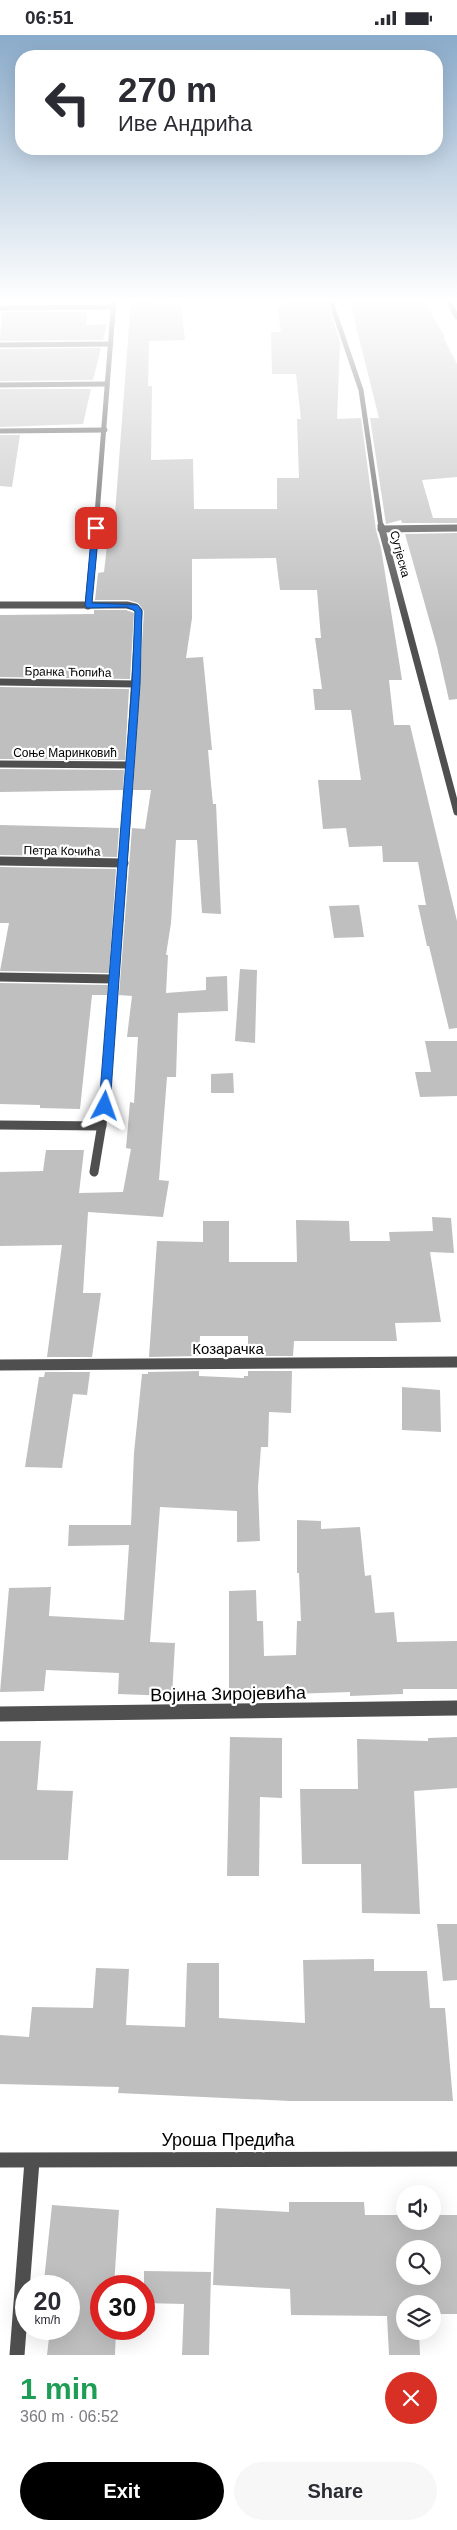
<!DOCTYPE html>
<html lang="en">
<head>
<meta charset="utf-8">
<style>
  body { margin:0; font-family:Helvetica,sans-serif; background:#f7f7f7; color:#2b2b33; height:100vh; display:flex; flex-direction:column; font-size:19px; white-space:nowrap }
  * { box-sizing:border-box; margin:0 }
  p { font-size:16px; color:#7c7c81 }
  .icon { flex:none; width:28px; height:28px; fill:none; stroke:currentColor; stroke-width:2; stroke-linecap:round; stroke-linejoin:round }
  .map { position:relative; height:2320px; overflow:hidden }
  .drawer { display:flex; flex-direction:column; background:#fff; flex:1 }
  .drawer>* { flex:none }
  .hud { position:absolute; left:15px; top:15px; width:428px; height:105px; border-radius:20px; box-shadow:0 5px 20px #0002; background:#fff; color:#2b2b33; overflow:hidden }
  .controls { position:absolute; left:396px; top:2150px; display:grid; gap:10px }
  .controls a { display:grid; place-items:center; width:45px; height:45px; border-radius:50%; background:#fff; box-shadow:0 5px 20px #0002; font-size:25px }
  .speed { position:absolute; left:15px; top:2240px; display:flex; gap:10px; font-size:25px; font-weight:700; text-align:center }
  .speed>* { display:grid; place-content:center; width:65px; height:65px; border-radius:50%; background:#fff; box-shadow:0 5px 20px #0002; line-height:1 }
  .speed small { font-size:12px; font-weight:400 }
  .speed .limit { border:8px solid #d22; background:#fff; color:#111 }
  .pin { position:absolute; display:grid; place-items:center; width:42px; height:42px; color:#fff; margin:-21px; border-radius:10px; box-shadow:0 2px 8px #0006 }
  .me { position:absolute; width:55px; margin:-28px; rotate:4deg; stroke-linejoin:round; filter:drop-shadow(0 0 4px #0008) }
  .turn { display:flex; align-items:center; gap:18px; height:105px; padding:0 20px; font-size:22px }
  .turn .icon { width:65px; height:65px; stroke-width:2.5 }
  .turn b { display:block; font-size:35px; line-height:42px }
  .round { display:grid; place-items:center; flex:none; width:52px; height:52px; border-radius:26px; background:#f7f7f7 }
  .headline { display:flex; align-items:center; justify-content:space-between; height:85px; padding:0 20px }
  h1 { font-size:30px; font-weight:700; line-height:38px; color:#1e9e55 }
  .cta { display:flex; gap:10px; margin-top:auto; padding:10px 20px }
  .cta a { flex:1; height:58px; border-radius:30px; background:#000; color:#fff; font-size:20px; font-weight:700; line-height:58px; text-align:center }
  .cta a+a { background:#f7f7f7; color:#2b2b33 }
  .status { display:flex; justify-content:space-between; align-items:center; height:35px; padding:0 25px; background:#fff; direction:ltr }
  .status svg { height:14px; fill:currentColor }
  .map>svg:first-child { display:block }
</style>
</head>
<body>
<div class="status"><b>06:51</b><svg viewBox="0 0 49 12"><path d="M0 12V9h3v3zM5 12V6h3v6zM10 12V3h3v9zM15 12V0h3v12zM26 1h20v11H26zM47 4h2v5h-2z"/></svg></div>
<div class="map">
<svg width="457" height="2320" viewBox="0 0 457 2320">
  <rect width="100%" height="100%" fill="#fff"/>
  <g fill="#bfbfbf" fill-rule="evenodd">
    <path d="M131,264h19v5l31,-1 4,37 -36,1 -1,45h4l-1,74 42,-1 1,50h83v-31h22l-2,-59h4l-5,-45h-24l-1,-42h10l-4,-25 12,-2 -2,-6h39l14,43 -3,77 24,-1 15,112 5,18 21,132h-13l5,45h16l47,196v107l-8,1 -20,-83h-2l-9,-41h8l-8,-43h-35l-1,-16 -33,1 -3,-19 -23,1 -5,-49h43l-10,-70h-36l-2,-21h9l-7,-51h6l-4,-48h-37l-4,-32 -84,1v59l-6,40 17,-1 9,93h-4l3,34 2,20h3l5,110 -19,-1 -5,-73h-21l-5,83 -5,32h2l-2,38 40,-3v-13l21,-1 1,35 -50,2 -2,64h-9l-8,103 10,1 -6,36 -75,-5 -5,81h18l-9,64h-45l15,-112 -62,1v-74l43,-1 3,-21h38l-5,43 44,-1 8,-43 -5,-1 4,-46 4,1 4,-66h-11l5,-41 -13,-1 13,-167 13,1 6,-39h-18l11,-179 -6,-8 -10,-3h-33l3,-27 6,-1 5,-44h4l2,-14z"/>
    <path d="M423,264l22,38h-2l14,27v113l-35,3 11,38h24v5h-55l-1,-3 -15,4 -16,-106h9l-29,-116z"/>
    <path d="M2,277h85l-1,13 21,-1 -4,16 -103,1z"/>
    <path d="M101,313l-8,32 -93,1v-32z"/>
    <path d="M0,354h91l-8,35 -83,3z"/>
    <path d="M0,400h20l-8,52 -12,-1z"/>
    <path d="M457,498v166l-8,1 -12,-53 -32,-113z"/>
    <path d="M94,575h32l8,3 -4,66 -130,-2v-62l94,-1z"/>
    <path d="M0,652l129,2 -4,71 -125,-1z"/>
    <path d="M0,734l124,1 -1,20 -123,2z"/>
    <path d="M0,790l119,3 -2,29 -117,-2z"/>
    <path d="M0,832l116,2 -7,104 -109,-2 9,-48h-9z"/>
    <path d="M359,870l5,32 -30,1 -5,-32z"/>
    <path d="M240,934l17,1 -2,73 -20,-2z"/>
    <path d="M0,948l108,2 -1,10h-15l-12,114 -40,-1v-3l-40,-1z"/>
    <path d="M425,1006h32v55l-37,1 -5,-25h16z"/>
    <path d="M233,1038l1,20h-23v-19z"/>
    <path d="M432,1182l19,1 3,35 -24,-1 11,70 -46,1 2,18h-103l-1,15h-45v-20h-48l-1,20 -50,1 8,-116 46,1v-21h26v41h68l-1,-42 53,1 1,20h40l-1,-9 44,-1z"/>
    <path d="M199,1336v5l45,2v-2h4v-5h44l-1,42 -22,-1 -1,35h-7l-3,40 2,54 -23,1v-31l-77,-4 -10,135 25,1 -3,53 -54,-2 1,-21 -73,-3 -2,21 -44,1 9,-104 42,-1 -2,29 75,4 5,-75 -61,1 1,-21h62l3,-72 8,-79h6v-2z"/>
    <path d="M45,1337h45l-3,23 -14,-1 -11,74 -37,-1 14,-90h5z"/>
    <path d="M402,1352l38,3 1,42 -39,-2z"/>
    <path d="M297,1485l24,1v8l39,-2 5,49 6,-1 4,38 19,-1 3,30 60,-1v48h-54v5l-53,2v-4l-121,4v-105l27,-1 1,31h6l1,35 32,-1 1,-34h4l-2,-48h-2z"/>
    <path d="M230,1702l52,1v60l-22,-1 -1,79h-32z"/>
    <path d="M457,1702v51l-43,3 6,123 -58,-1 -1,-49h-59l-2,-75h58l-1,-50 71,2v-3z"/>
    <path d="M0,1706h41l-4,49 36,1 -5,69h-68z"/>
    <path d="M437,1889h20v56l-14,1z"/>
    <path d="M374,1924v12h53l3,37h15l8,93h-163l-172,-8 1,-6 -119,-3v-49l29,2 3,-30 61,1 3,-40 33,1 -3,56 59,2 2,-64h32v55l86,5 -2,-63z"/>
    <path d="M289,2167h75l1,13h40v6h27v-6h25v99h-25v-10h-27v27h14l1,24h-31l-2,-39 -96,-1 -1,-26 -77,-4 3,-77 73,4zM405,2214h27v27h-27z"/>
    <path d="M52,2170l67,5 -5,76h-13v43h15l-1,26h-68l3,-26h19v-47l-25,-1z"/>
    <path d="M144,2236l67,1 -2,83h-27l2,-51 -40,-1z"/>
  </g>
  <g fill="none" stroke-linecap="round" stroke-linejoin="round">
    <g stroke="#4f4f4f" stroke-width="5">
      <path d="M330,264l31,91 20,137"/>
      <path d="M447,264l10,18"/>
      <path d="M0,273l113,-1"/>
      <path d="M0,310l111,-1"/>
      <path d="M0,350l107,-1"/>
      <path d="M0,396l105,-1"/>
      <path d="M96,492l18,-228"/>
    </g>
    <g stroke="#4f4f4f" stroke-width="7">
      <path d="M381,491l76,286"/>
      <path d="M381,494l76,-1"/>
      <path d="M0,570h127l8,2 4,4 -13,212"/>
      <path d="M88,571l8,-80"/>
      <path d="M0,647l136,2"/>
      <path d="M0,729l130,1"/>
    </g>
    <g stroke="#4f4f4f" stroke-width="9">
      <path d="M0,826l124,2"/>
      <path d="M0,942l113,2"/>
      <path d="M0,1090l102,1"/>
      <path d="M94,1137l11,-66 21,-285"/>
    </g>
    <path stroke="#4f4f4f" stroke-width="11" d="M0,1330l457,-3"/>
    <g stroke="#4f4f4f" stroke-width="15">
      <path d="M0,1679l457,-6"/>
      <path d="M0,2125l457,-1"/>
      <path d="M17,2320l15,-194"/>
    </g>
  </g>
  <linearGradient id="sky" x2="0" y2="1"><stop stop-color="#8aabca"/><stop offset="0.45" stop-color="#fff"/><stop offset="1" stop-color="#fff" stop-opacity="0"/></linearGradient>
  <rect width="457" height="589" fill="url(#sky)"/>
  <path fill="#1a73e8" stroke="#114b97" d="M96,491l3,2 -7,75 46,2 4,6 -2,73 -30,422 -5,4 -6,-4 33,-422 3,-73 -8,-4 -39,1 -3,-2 7,-78z"/>
  <g text-anchor="middle" stroke-width="4.5" stroke-linejoin="round" paint-order="stroke">
    <g font-size="12" fill="#000" stroke="#fff">
      <text transform="translate(400 519) rotate(75)" y="4">Сутјеска</text>
      <text transform="translate(68 637) rotate(1)" y="4">Бранка Ћопића</text>
      <text x="65" y="722">Соње Маринковић</text>
      <text transform="translate(62 816) rotate(1)" y="4">Петра Кочића</text>
    </g>
    <g font-size="15" fill="#000" stroke="#fff">
      <text x="228" y="1319">Козарачка</text>
    </g>
    <g font-size="18" fill="#000" stroke="#fff">
      <text transform="translate(228 1659) rotate(-1)" y="6">Војина Зиројевића</text>
      <text x="228" y="2111">Уроша Предића</text>
    </g>
  </g>
</svg>
<div class="controls">
<a><svg class="icon" aria-label="sound" viewBox="0 0 24 24"><path d="M4 9h4l5-4v14l-5-4H4zM17 9q2 3 0 6"/></svg></a>
<a><svg class="icon" aria-label="search" viewBox="0 0 24 24"><circle cx="10" cy="10" r="6"/><path d="M15 15l6 6"/></svg></a>
<a><svg class="icon" aria-label="layers" viewBox="0 0 24 24"><path d="M12 4l9 5-9 5-9-5zM3 14l9 5 9-5"/></svg></a>
</div>
<div class="speed"><div>20<small>km/h</small></div><div class="limit">30</div></div>
<div class="pin" style="left:96px;top:493px;background:#d93025"><svg class="icon" aria-label="arrive" viewBox="0 0 24 24"><path d="M6 21V4h12l-3 4 3 4H6"/></svg></div>
<svg class="me" style="left:105px;top:1071px" viewBox="-20 -20 40 40"><path d="M0-17L14 15 0 8-14 15z" fill="#1a73e8" stroke="#fff" stroke-width="4"/></svg>
<div class="hud">
<div class="turn"><svg class="icon" aria-label="left" viewBox="0 0 24 24"><path d="M17 20v-9H6M10 6l-5 5 5 5"/></svg><div><b>270 m</b>Иве Андрића</div></div>
</div>
</div>
<section class="drawer">
<div class="headline"><div><h1>1 min</h1><p>360 m · 06:52</p></div><a class="round" style="background:#d93025;color:#fff"><svg class="icon" aria-label="close" viewBox="0 0 24 24"><path d="M6 6l12 12M18 6L6 18"/></svg></a></div>
<div class="cta"><a>Exit</a><a>Share</a></div>
</section>
</body>
</html>
